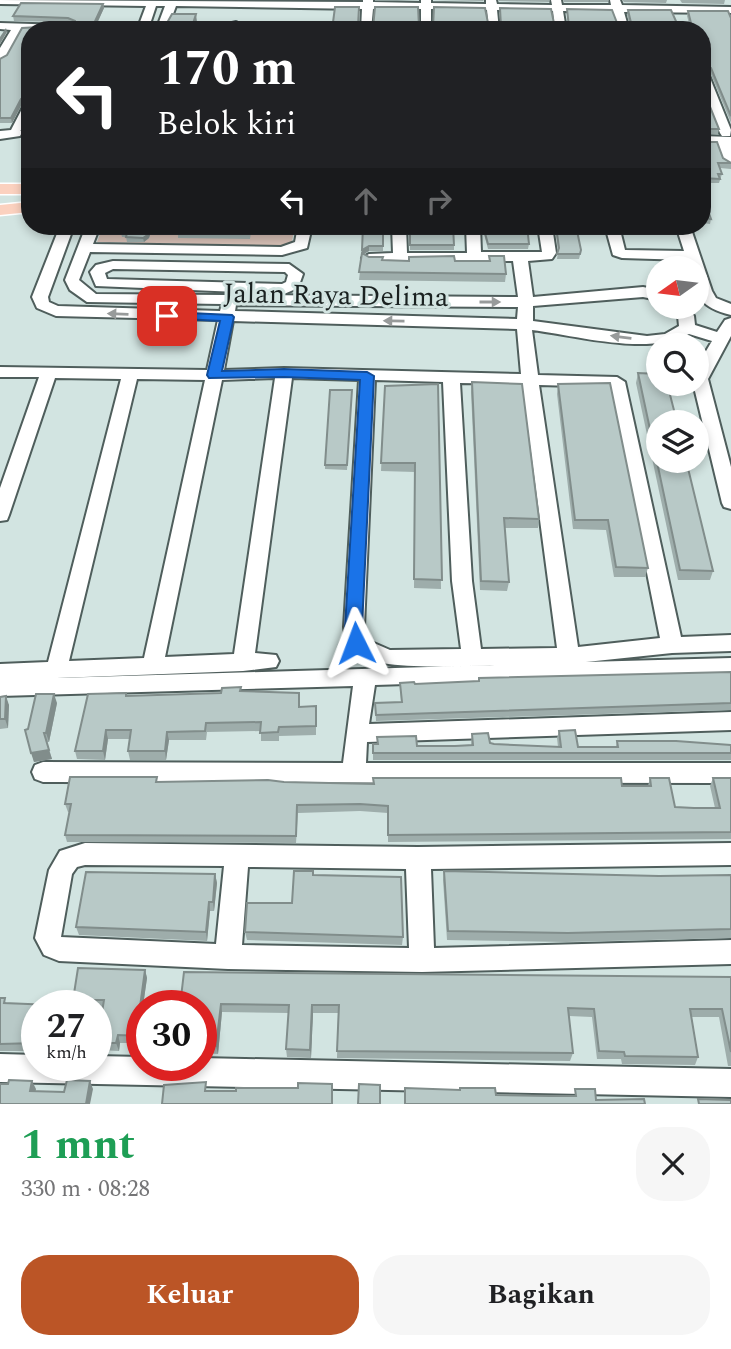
<!DOCTYPE html>
<html lang="id">
<head>
<meta charset="utf-8">
<style>
  body { margin:0; font-family:Spectral,serif; background:#f6f6f6; color:#202124; height:100vh; display:flex; flex-direction:column; font-size:26px; white-space:nowrap }
  * { box-sizing:border-box; margin:0 }
  p { font-size:23px; color:#757577 }
  .icon { flex:none; width:38px; height:38px; fill:none; stroke:currentColor; stroke-width:2; stroke-linecap:round; stroke-linejoin:round }
  .map { position:relative; height:1104px; overflow:hidden }
  .drawer { display:flex; flex-direction:column; background:#fff; flex:1 }
  .drawer>* { flex:none }
  .top-card { position:absolute; left:21px; top:21px; width:690px; height:214px; border-radius:28px; box-shadow:0 4px 10px #0003; background:#202124; color:#fff; overflow:hidden }
  .needle { width:46px; rotate:256deg }
  .tools { position:absolute; left:646px; top:256px; display:grid; gap:14px }
  .tools a { display:grid; place-items:center; width:63px; height:63px; border-radius:50%; background:#fff; box-shadow:0 4px 10px #0003; font-size:35px }
  .speed { position:absolute; left:21px; top:990px; display:flex; gap:14px; font-size:35px; font-weight:700; text-align:center }
  .speed>* { display:grid; place-content:center; width:91px; height:91px; border-radius:50%; background:#fff; box-shadow:0 4px 10px #0003; line-height:1 }
  .speed small { font-size:18px; font-weight:400 }
  .speed .limit { border:10px solid #d22; background:#fff; color:#111 }
  .pin { position:absolute; display:grid; place-items:center; width:60px; height:60px; color:#fff; margin:-30px; border-radius:14px; box-shadow:0 4px 10px #0006 }
  .me { position:absolute; width:77px; margin:-38px; rotate:357deg; stroke-linejoin:round; filter:drop-shadow(0 0 5px #0008) }
  .turn { display:flex; align-items:center; gap:24px; height:147px; padding:0 21px; font-size:32px }
  .turn .icon { width:91px; height:91px; stroke-width:2.5 }
  .turn b { display:block; font-size:49px; line-height:60px }
  .lanes { display:flex; align-items:center; height:66px; padding:0 21px; background:#0003; justify-content:center; gap:35px; direction:ltr }
  .lanes .off { opacity:.35 }
  .round { display:grid; place-items:center; flex:none; width:74px; height:74px; border-radius:28px; background:#f6f6f6 }
  .head { display:flex; align-items:center; justify-content:space-between; height:119px; padding:0 21px }
  h1 { font-size:42px; font-weight:700; line-height:52px; color:#1e9e55 }
  .cta { display:flex; gap:14px; margin-top:auto; padding:14px 21px }
  .cta a { flex:1; height:80px; border-radius:28px; background:#bb5526; color:#fff; font-size:28px; font-weight:700; line-height:80px; text-align:center }
  .cta a+a { background:#f6f6f6; color:#202124 }
  .map>svg:first-child { display:block }
</style>
</head>
<body>
<div class="map">
<svg width="731" height="1104" viewBox="0 0 731 1104">
  <rect width="100%" height="100%" fill="#d2e4e1"/>
  <path fill="#d4bdb3" d="M103,226h192l-4,20 -194,-4z"/>
  <g fill="none" stroke-linecap="round" stroke-linejoin="round">
    <defs>
      <g id="minor">
        <path d="M0,0l363,2v-2h10v2l48,1v-3h10v3l55,1v-4h10l1,4 55,1 -1,-5h10l1,5h49l-1,-5h10l2,5 109,2v6l-107,-1 5,18h-11l-5,-18 -50,-1 3,19h-11l-2,-19 -56,-1 2,20h-10l-2,-20 -56,-1v21h-10v-21h-48l-2,21h-10l1,-21 -186,-3 -9,24h-11l9,-24h-9l-8,24h-11l9,-24 -146,-2z"/>
        <path d="M236,22l5,3v5h-11l2,-7z"/>
        <path d="M0,23l65,2 5,3 -49,2 -15,28 -6,3v-13l11,-18 -11,-1z"/>
        <path d="M304,23l4,1 1,6h-10l1,-6z"/>
        <path d="M702,70l6,3 23,57 -1,6h-8l-2,-3 -18,-46z"/>
        <path d="M30,101v17l-10,18 -20,3v-8l11,-1 13,-25z"/>
        <path d="M702,136l29,1v29l-7,-4 -6,-18h-16z"/>
        <path d="M60,226h14l-26,71 1,5 9,4 162,5 2,-7 -135,-2 -17,-12 -5,-10 21,-54h14l-7,18 188,3 14,-5 3,-16h14l-5,22 -25,7 -192,-3 -11,28 17,14 422,3 -5,-36 -144,1 -7,-4 7,-4 24,-1 -1,-27h14l1,27h60l-1,-27h14l1,26h61l-4,-26h14l4,27 -4,6 -24,2 5,36 110,-10 15,3v10l-15,-3 -110,9v15l114,15 18,-2 14,-8 -1,-10 -6,-10h16l6,10 1,9 22,7 8,-12 6,-2v18l-23,43 23,88v42l-7,-2 -2,-4 -29,-120h3v-15l16,-27 -23,-7c-41,22 -111,2 -157,-4l6,45 79,2 8,5 56,255 50,-2v16l-59,2 -86,9 145,-4v16l-356,11 -6,39 362,-12v18l-364,12 -1,21h365v20l-688,-1 -8,-3 -3,-7 3,-7 8,-3 300,1 10,-77 -353,10v-32l48,-2 73,-283 -66,-1 -46,137 -2,5 -7,1v-33l39,-111h-39v-10l207,3 11,-50 -162,-4 -19,-8 -5,-11zM236,305l282,2 -1,12 -282,-8zM233,321l284,8 4,45 -237,-6 -60,2zM275,378l-41,276 -69,3 57,-277zM292,378l67,2 -15,247c1,7 1,15 6,21 18,26 114,17 145,17l-438,13 186,-7 33,-4 3,-6 -3,-6 -21,-2zM137,379l68,1 -61,278 -75,3zM375,380l68,2 9,199 9,68 -71,1 -23,-10 -3,-13zM460,383l62,1 35,264 -76,1 -9,-68zM539,385l71,2 50,251 -82,9z"/>
        <path d="M605,226h14l6,24 59,1 -8,-25h14l22,65 4,7 15,6v11c-31,-8 -35,-17 -35,-47h-7l-2,-8 -65,-2 -9,-3z"/>
        <path d="M113,261l176,3 14,10 -5,14 -14,6 -188,-8 -6,-14 6,-7zM113,269l172,3 3,3 -2,7 -4,2 -175,-5 -2,-6z"/>
        <path d="M85,843l333,4 313,-4v22l-300,4 3,79 297,-8v24l-309,8 -194,-3 -169,-8 -15,-6 -9,-17 14,-68 11,-19zM85,865l139,1 -8,78 -155,-7 11,-63 5,-7zM248,867l158,2 3,79 -167,-3z"/>
        <path d="M0,1054l37,1v11h59v-10l46,1v9h59v-8l530,11v28l-731,-15z"/>
      </g>
      <g id="major">
        <rect x="0" y="184" width="30" height="10"/>
        <path d="M30,202v10l-30,3v-10z"/>
      </g>
    </defs>
    <use href="#minor" stroke="#4f5e5c" stroke-width="4"/>
    <use href="#major" stroke="#fff" stroke-width="3"/>
    <use href="#minor" fill="#fff" fill-rule="evenodd"/>
    <use href="#major" fill="#fbd1bf" fill-rule="evenodd"/>
  </g>
  <g fill="#9eadab">
    <path d="M433,0h51l-1,1z"/>
    <path d="M498,0h52l-1,2 -50,-1z"/>
    <path d="M563,0h46l-1,2h-44z"/>
    <path d="M622,0h45l-1,3 -42,-1z"/>
    <path d="M680,0h45l-1,4 -42,-1z"/>
    <path d="M21,3l82,1 1,4 -10,22h-64v69l-8,5 -10,19h-12v-64l7,-4 15,-27 52,-3 -5,-3 -55,-1 -1,-5z"/>
    <path d="M500,8l55,20 13,-1 -1,-18 52,19 11,-1 -3,-12 1,-5 51,18 11,-1 -3,-11 1,-5 43,7v105l-21,-51 -8,-3v-39h-370l27,-4 2,2 58,-2 2,2 80,-1z"/>
    <path d="M702,87l17,42 -1,5h-16z"/>
    <path d="M30,117v18h-7l-1,-5z"/>
    <path d="M702,141l21,17 8,5v6l-11,-1 2,6 -3,9h-17z"/>
    <path d="M702,193l9,26 -1,5 -8,-1z"/>
    <path d="M124,226h29l-4,12 -5,4h-17l-1,-5h-4l-1,-4z"/>
    <path d="M252,226l-2,13 -72,-1v-5z"/>
    <path d="M383,226v25h-14l-5,3 5,3 13,3 107,1v-5l17,18 -1,8 -146,-2 3,-27z"/>
    <path d="M410,226l44,19v5h-44z"/>
    <path d="M482,226h45l2,18 -1,5h-40z"/>
    <path d="M555,226h21l4,29 -1,4h-22l1,-8z"/>
    <path d="M638,373l75,198 -3,9h-32l-42,-197z"/>
    <path d="M472,382l67,137 -1,9h-33l4,54 -2,9 -27,-1 -9,-198z"/>
    <path d="M438,384l3,205 -27,-1 1,-116 -34,-1 4,-85z"/>
    <path d="M558,384l90,184 -3,9h-31l-8,-47 -33,-1 -16,-135z"/>
    <path d="M352,390l-5,80 -22,-1v-4z"/>
    <path d="M731,672v38l-355,11 -1,-18 26,-1 -1,-19 15,1z"/>
    <path d="M241,691l59,16 16,8v20l-37,1v5h-18v-10l-54,1 -1,8h-37l-3,20h-36l-2,-9 2,-12h-22l-3,21 -28,-1 -2,-8 52,-55 94,-3z"/>
    <path d="M0,697l9,8 -1,23 -8,1z"/>
    <path d="M57,703l-8,39h-2l5,17 -18,3 -6,-33z"/>
    <path d="M559,731l19,16h38l1,-6 114,4v15h-358v-16h4v-7l40,9h38l16,-1 1,-11 22,10 64,3 -1,-9z"/>
    <path d="M650,778l25,29 40,1 -5,-22 3,-8h18v61l-343,3v-29l-28,-2 -62,2 -2,30 -229,-1 -2,-7 4,-23h-1l-3,-8 93,-22 490,4z"/>
    <path d="M444,871l215,5 72,-1v63l-165,4 -119,-2 -4,-60z"/>
    <path d="M215,874l2,9 -3,28h-4l-3,30 -128,-6 -3,-8z"/>
    <path d="M314,875l89,62 -1,8 -155,-5 -2,-8 47,-29z"/>
    <path d="M145,970l2,8 -4,28h-1v37h-22l-1,8 -20,-1 -2,-7 6,-35h-7v-2h-59v45h-37v-53l8,6 44,1 21,-5z"/>
    <path d="M731,977v89h-3l-9,-49h-28l7,40 -3,8 -73,-1 -1,-5h-24l-5,-42 -23,-1 4,37 -3,8 -233,-3 1,-45h-25l-2,45 -24,-1 -1,-8 3,-36 -67,-1 -4,42 -17,-1v-47h-21z"/>
  </g>
  <g fill="#818d8b">
    <path d="M103,4l1,4 -10,22h-3z"/>
    <path d="M196,14l1,8 -3,8h-3z"/>
    <path d="M6,28l1,4 -7,12v-7z"/>
    <path d="M29,94l1,5 -8,5 -10,19 -1,-5 10,-19z"/>
    <path d="M151,226h2l-4,12 -5,4 -1,-4z"/>
    <path d="M369,246v5l-7,4v-5z"/>
    <path d="M54,694l3,9 -8,39 -3,-9z"/>
    <path d="M6,696l3,9 -1,23 -3,-9z"/>
    <path d="M106,730l2,9 -3,21 -2,-9z"/>
    <path d="M167,732l2,8 -3,20 -1,-9z"/>
    <path d="M49,750l3,9 -18,3 -3,-9z"/>
    <path d="M215,874l2,9 -3,28 -1,-9z"/>
    <path d="M209,902l1,9 -3,30 -1,-9z"/>
    <path d="M145,970l2,8 -4,28h-1v9l-2,-8z"/>
    <path d="M221,1004l1,8 -4,42 -2,-8z"/>
    <path d="M312,1005l1,8 -2,45 -1,-8z"/>
    <path d="M118,1035l2,8 -1,8 -3,-8z"/>
    <path d="M32,1081l4,8 -2,10 -4,-8z"/>
    <path d="M90,1081l3,8 -3,15h-4z"/>
  </g>
  <g fill="#b8c9c7" stroke="#818d8b" stroke-width="2">
    <path d="M21,3l82,1 -12,26h-61v67l-1,-3 -8,5 -10,19h-11v-59l7,-4 15,-27 53,-3v-4l-7,-3 -55,-2z"/>
    <path d="M335,7h24l-1,19 3,2h12l2,-21h43l1,19 2,2 12,-1 1,-20 51,1 4,20 12,-1 -1,-19 51,1 4,19 14,-1 -2,-18 45,1 7,18 13,-1 -4,-17h43l8,18 13,-1 -4,-16h40l3,7v98l-20,-48 -9,-4v-34h-370z"/>
    <path d="M172,14h24l-5,16h-28z"/>
    <path d="M702,87l17,42h-17z"/>
    <path d="M30,117v13h-8z"/>
    <path d="M702,141l1,1h14l6,16 8,5h-13l4,11h-4l2,5 -18,-1z"/>
    <path d="M702,193l9,26 -9,-1z"/>
    <path d="M124,226h27l-2,8 -6,4 -17,-1 1,-4h-6z"/>
    <path d="M180,226h71l-1,8 -72,-1z"/>
    <path d="M363,226h20v20h-14l-7,4z"/>
    <path d="M410,226h43l1,19h-44z"/>
    <path d="M483,226h44l2,18h-41z"/>
    <path d="M556,226h20l5,24 -1,4h-23l2,-6z"/>
    <path d="M362,253l7,4h14l-1,3 27,1v-4l45,-1 1,5h35l-1,-5h15l2,18 -147,-2z"/>
    <path d="M638,373l20,1v9h9l10,39h-19v38h28l27,111 -33,-1z"/>
    <path d="M472,382l50,2 17,135 -35,-1 5,64 -28,-1z"/>
    <path d="M610,383l38,185 -32,-1 -8,-47h-33l-17,-136z"/>
    <path d="M438,384l4,196 -28,-1 1,-116h-34l4,-77z"/>
    <path d="M330,390h22l-5,75h-22z"/>
    <path d="M731,672v31l-355,12 -1,-12 27,-1 -2,-19 14,-1 1,2 64,-3v-3z"/>
    <path d="M241,687l-1,4 59,2v14l17,-1v20l-37,1 -1,5 -18,1 1,-11 -55,1 -1,8 -38,1 -2,19h-37l3,-21h-25l-3,21h-28l13,-57 38,-1v3l95,-3 1,-5z"/>
    <path d="M36,694h18l-8,39h-2l5,17 -18,3 -6,-23 3,-1z"/>
    <path d="M6,696l-1,23h-5v-22z"/>
    <path d="M575,730l3,17h40l-1,-6h59l55,4v8h-358v-9h5l-1,-7 39,-1 1,10h38l18,-1 -1,-11 16,-1 2,10 4,1 67,3 -2,-16z"/>
    <path d="M70,777h87l-1,5 112,-2 16,2 90,2 -1,-6h248l1,8h29l-1,-8h19l6,29 19,1h26l-7,-30h18v54l-343,3v-29l-28,-2 -63,1 -1,31 -231,-1 6,-31h-6z"/>
    <path d="M294,871h19v4l88,2 2,60 -158,-5 2,-29h45z"/>
    <path d="M444,871l215,5 72,-1v54l-163,4 -120,-2z"/>
    <path d="M86,872l129,2 -2,28h-4l-3,30 -130,-5z"/>
    <path d="M78,968l67,2 -5,37 2,1v28l-24,-1 -2,8h-19l7,-43h-30l-1,6h-36v37l-37,1v-46h5l-1,5 48,2 1,-6 20,1z"/>
    <path d="M184,972l547,5v75l-9,-43h-32l8,48 -73,-1 -1,-4 -25,-1 -5,-42 -26,-1 5,45 -236,-2 2,-46h-27l-2,45 -24,-1 3,-44 -68,-1 -5,42 -15,-1v-39h-21z"/>
    <path d="M9,1080l23,1 -2,10 34,1 3,-12 23,1 -4,23h-86v-20h8z"/>
    <path d="M206,1082l-1,9h31v-3h62v-5l34,1v20h-170l2,-19z"/>
    <path d="M359,1084l21,1v19h-22z"/>
    <path d="M405,1088l55,2v-2h35l1,7 54,1h26l-1,-7h20l1,11 48,-1 1,5h-240z"/>
    <path d="M698,1099l33,1v4h-32z"/>
  </g>
  <defs><path id="oneway-solid" d="M-6-.8H1V-3.2L6.5 0L1 3.2V.8H-6Z" transform="scale(1.75)"/></defs>
  <g fill="#989b9b">
    <use href="#oneway-solid" transform="translate(490 302)"/>
    <use href="#oneway-solid" transform="translate(118 314) rotate(-178)"/>
    <use href="#oneway-solid" transform="translate(394 321) rotate(-179)"/>
    <use href="#oneway-solid" transform="translate(621 337) rotate(-173)"/>
  </g>
  <path fill="#1a73e8" stroke="#114b97" stroke-width="2" d="M167,312l65,3 2,2 -12,54 62,-2 83,3 7,4 -12,251 3,16 -2,4h-13l-5,-20 15,-247 -76,-3 -75,1 -2,-3 13,-54 -57,-3 -2,-2z"/>
  <g text-anchor="middle" stroke-width="6" stroke-linejoin="round" paint-order="stroke">
    <g font-size="28" fill="#1a2120" stroke="#d2e4e1">
      <text transform="translate(336 294) rotate(1)" y="10">Jalan Raya Delima</text>
    </g>
  </g>
</svg>
<div class="tools">
<a><svg class="needle" viewBox="-14 -14 28 28"><path d="M0-13l5 13h-10z" fill="#e53935"/><path d="M0 13l5-13h-10z" fill="#757577"/></svg></a>
<a><svg class="icon" aria-label="search" viewBox="0 0 24 24"><circle cx="10" cy="10" r="6"/><path d="M15 15l6 6"/></svg></a>
<a><svg class="icon" aria-label="layers" viewBox="0 0 24 24"><path d="M12 4l9 5-9 5-9-5zM3 14l9 5 9-5"/></svg></a>
</div>
<div class="speed"><div>27<small>km/h</small></div><div class="limit">30</div></div>
<div class="pin" style="left:167px;top:316px;background:#d93025"><svg class="icon" aria-label="arrive" viewBox="0 0 24 24"><path d="M6 21V4h12l-3 4 3 4H6"/></svg></div>
<svg class="me" style="left:356px;top:643px" viewBox="-20 -20 40 40"><path d="M0-17L14 15 0 8-14 15z" fill="#1a73e8" stroke="#fff" stroke-width="4"/></svg>
<div class="top-card">
<div class="turn"><svg class="icon" aria-label="left" viewBox="0 0 24 24"><path d="M17 20v-9H6M10 6l-5 5 5 5"/></svg><div><b>170 m</b>Belok kiri</div></div>
<div class="lanes"><svg class="icon" aria-label="left" viewBox="0 0 24 24"><path d="M17 20v-9H6M10 6l-5 5 5 5"/></svg><svg class="icon off" aria-label="ahead" viewBox="0 0 24 24"><path d="M12 20V5M6 11l6-6 6 6"/></svg><svg class="icon off" aria-label="right" viewBox="0 0 24 24"><path d="M7 20v-9h11M14 6l5 5-5 5"/></svg></div>
</div>
</div>
<section class="drawer">
<div class="head"><div><h1>1 mnt</h1><p>330 m · 08:28</p></div><a class="round"><svg class="icon" aria-label="close" viewBox="0 0 24 24"><path d="M6 6l12 12M18 6L6 18"/></svg></a></div>
<div class="cta"><a>Keluar</a><a>Bagikan</a></div>
</section>
</body>
</html>
